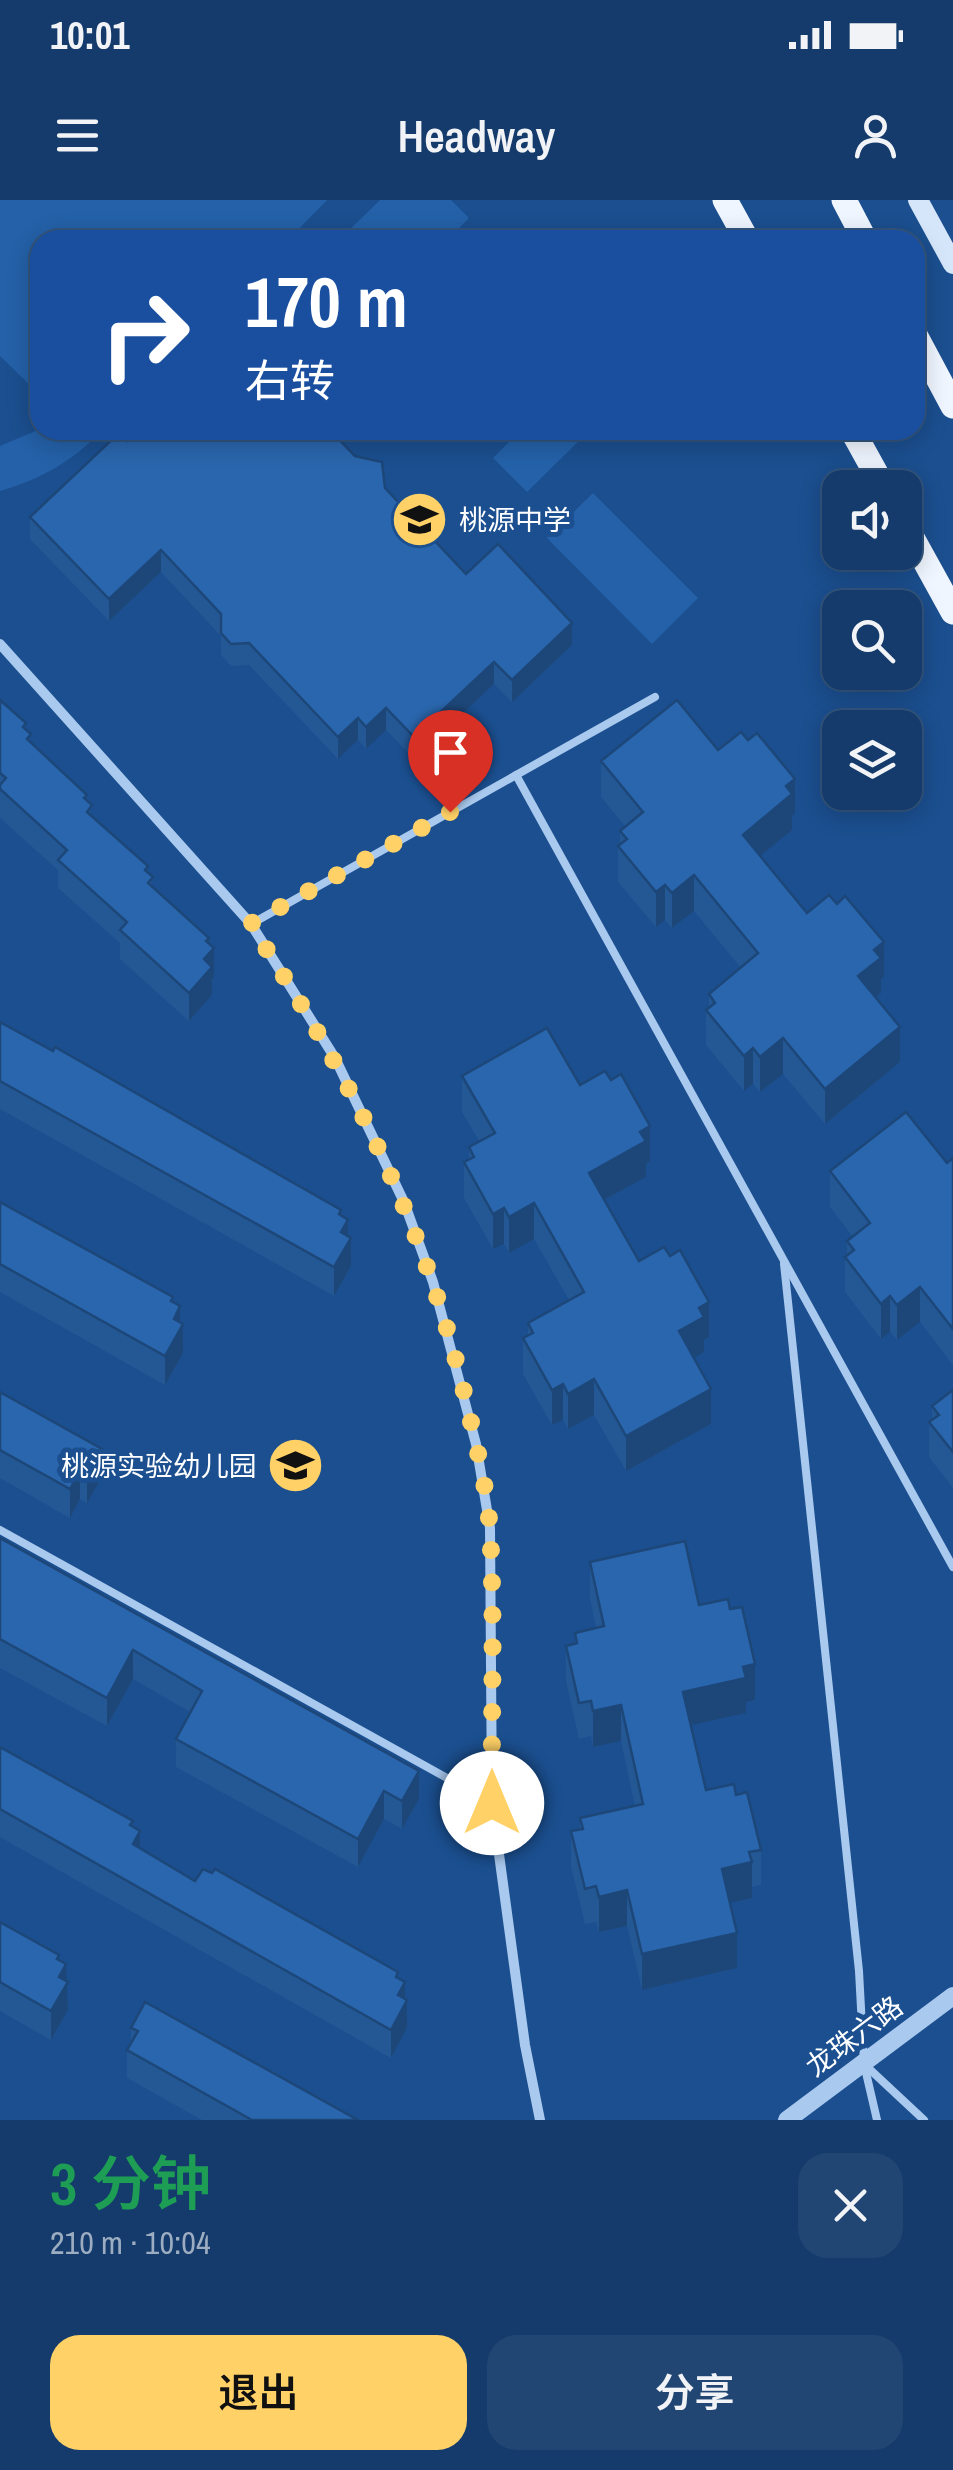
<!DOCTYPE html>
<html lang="zh">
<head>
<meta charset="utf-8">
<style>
  body { margin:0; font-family:"Archivo Narrow","Noto Sans SC",sans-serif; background:#214673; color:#f1f3f6; height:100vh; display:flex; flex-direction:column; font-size:38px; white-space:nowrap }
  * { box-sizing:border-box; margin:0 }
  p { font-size:32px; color:#9dadc1 }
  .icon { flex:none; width:55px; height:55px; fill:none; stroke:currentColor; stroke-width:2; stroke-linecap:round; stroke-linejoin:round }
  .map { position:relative; height:1920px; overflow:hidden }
  .panel { display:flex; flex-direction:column; background:#143b6b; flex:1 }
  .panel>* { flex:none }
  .hud { position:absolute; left:30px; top:30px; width:895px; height:210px; border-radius:30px; box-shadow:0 5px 25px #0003,0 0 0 2px #33557e; background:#1a4fa0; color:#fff; overflow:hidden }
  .fabs { position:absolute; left:822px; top:270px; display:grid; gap:20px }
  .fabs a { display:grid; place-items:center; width:100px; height:100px; border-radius:20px; background:#143b6b; box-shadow:0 5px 25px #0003,0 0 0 2px #33557e; font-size:50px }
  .pin { position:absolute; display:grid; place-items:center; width:85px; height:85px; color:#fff; margin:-102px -42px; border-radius:50% 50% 50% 0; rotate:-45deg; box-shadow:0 0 10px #0007 }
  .pin .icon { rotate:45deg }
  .me { position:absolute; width:110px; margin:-55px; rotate:0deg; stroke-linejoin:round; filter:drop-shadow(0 0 8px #0008) }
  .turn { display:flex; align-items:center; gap:35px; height:210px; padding:0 50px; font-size:45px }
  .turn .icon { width:130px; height:130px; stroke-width:2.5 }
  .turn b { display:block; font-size:70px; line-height:85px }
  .round { display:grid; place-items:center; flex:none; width:105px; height:105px; border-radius:30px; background:#214673 }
  .overview { display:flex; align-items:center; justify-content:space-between; height:170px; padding:0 50px }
  h1 { font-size:60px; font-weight:600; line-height:75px; color:#1e9e55 }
  .button { display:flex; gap:20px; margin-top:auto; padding:20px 50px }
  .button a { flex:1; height:115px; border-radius:30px; background:#ffd166; color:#111; font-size:40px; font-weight:600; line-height:115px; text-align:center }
  .button a+a { background:#214673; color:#f1f3f6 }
  .status { display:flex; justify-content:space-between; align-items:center; height:70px; padding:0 50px; background:#143b6b; direction:ltr }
  .status svg { height:28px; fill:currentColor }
  header { display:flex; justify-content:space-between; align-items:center; height:130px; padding:0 50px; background:#143b6b; font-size:45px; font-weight:600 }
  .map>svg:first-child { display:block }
</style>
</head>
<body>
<div class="status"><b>10:01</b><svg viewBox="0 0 49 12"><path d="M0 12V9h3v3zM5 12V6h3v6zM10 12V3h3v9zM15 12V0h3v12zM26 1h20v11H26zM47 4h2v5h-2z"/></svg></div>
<header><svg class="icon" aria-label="menu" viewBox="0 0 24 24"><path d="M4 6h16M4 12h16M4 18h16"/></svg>Headway<svg class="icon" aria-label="person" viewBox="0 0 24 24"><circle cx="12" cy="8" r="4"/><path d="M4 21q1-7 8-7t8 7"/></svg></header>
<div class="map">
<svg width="953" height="1920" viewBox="0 0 953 1920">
  <rect width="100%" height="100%" fill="#1b4f8f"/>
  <g fill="#2461a8">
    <path d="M0,0h327l-39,40h-248v155l-40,-39z"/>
    <path d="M380,0h71l18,18 -22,22h-108z"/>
    <path d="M40,229l63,1c-31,31 -61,49 -103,61v-45z"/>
    <path d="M521,230h69l-63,62 -34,-34z"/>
    <path d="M593,293l105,105 -46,46 -105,-106z"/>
  </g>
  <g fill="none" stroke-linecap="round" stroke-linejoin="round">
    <g stroke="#a9c9ee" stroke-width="8">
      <path d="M516,575l437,792"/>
      <path d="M251,724l404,-227"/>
      <path d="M784,1064l75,707 5,93 13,56"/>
      <path d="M0,1330l492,273"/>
      <path d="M864,1864l60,56"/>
    </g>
    <path stroke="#a9c9ee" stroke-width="10" d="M0,444l251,280 84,134 69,144 29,80 43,162 14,84 2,275 33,242 15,75"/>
    <path stroke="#a9c9ee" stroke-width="18" d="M787,1920l166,-124"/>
    <path stroke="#d6e6fa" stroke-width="20" d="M918,0l35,64"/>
    <g stroke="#f0f6ff" stroke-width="25">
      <path d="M725,0l22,40"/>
      <path d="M844,0l21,40"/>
      <path d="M915,135l38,71"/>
      <path d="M852,230l32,58"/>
      <path d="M905,325l48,87"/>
    </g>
  </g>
  <g fill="#245895">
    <path d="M331,231l135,143 106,71 -60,57 -18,-18 -80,75 -28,-29 -20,19 -8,-9 -20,19 -89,-94 -18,1 -10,-11v-19l-60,-64 -52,49 -79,-82v-22l97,-76z"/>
    <path d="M0,500l26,29 5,14 56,58 5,16 56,56 5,15 56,55 5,34 -2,2v16l-23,26 -69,-62v-16l-62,-55v-18l-58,-52z"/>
    <path d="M718,550l77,64 -3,2v14l-32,26 47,57 77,64 -3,2v14l-5,4 24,65 -75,62 -42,-50 -23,18 -7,-8 -9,7 -38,-46v-35l3,-2v-14l32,-26 -47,-57 -22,17 -7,-8 -9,7 -38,-45v-36l2,-2v-13l5,-5 -24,-29v-36z"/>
    <path d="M0,822l341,194 7,20 3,30 -17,30 -334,-187z"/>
    <path d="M462,876l118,9 70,76 -4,3v13l-42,23 35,61 70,76 -5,3v12l-10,6 17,66 -85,47 -32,-56 -26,14 -5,-9 -11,5 -29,-51v-36l5,-3v-12l41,-23 -35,-61 -25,14 -5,-9 -11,5 -29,-51v-36l5,-2v-13l10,-6 -17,-29z"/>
    <path d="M953,958v207l-33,-43 -23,18 -7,-8 -9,7 -36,-47v-35l2,-2v-14l6,-4 -23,-30v-36l117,-8z"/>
    <path d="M0,1002l173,100 7,21 3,30 -18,32 -165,-93z"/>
    <path d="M953,1190v98l-24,-31v-35l3,-2v-14z"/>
    <path d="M0,1192l102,85 -15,26 -7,-4 -10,19 -70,-40z"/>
    <path d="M0,1338l419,261 -17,30 -18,-10 -26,48 -182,-100v-28l14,-27 -57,-33 -26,47 -107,-58z"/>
    <path d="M590,1362l109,43 56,95 -9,2v11l-55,12 15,65 30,5 25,55v35l-9,2v11l-22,5 7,65 -95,22 -15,-64 -28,6 -3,-10 -11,2 -14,-57v-36l9,-2v-11l55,-12 -14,-65 -28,6 -2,-11 -12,3 -13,-58v-35l9,-2v-11l21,-5 -6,-30z"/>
    <path d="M0,1547l133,80 7,21 55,33 203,97 7,20 2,30 -16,30 -391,-221z"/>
    <path d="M0,1722l59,38 7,21 2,29 -17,30 -51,-29z"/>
    <path d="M131,1828l227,92h-156l-75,-42v-28l4,-7z"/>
  </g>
  <g fill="#1d4779">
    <path d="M161,350v22l-52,49v-22z"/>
    <path d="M572,423v22l-60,57v-22z"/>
    <path d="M494,462v22l-80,75v-22z"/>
    <path d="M386,508v22l-20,19v-22z"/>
    <path d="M358,518v22l-20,19v-22z"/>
    <path d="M795,579v35l-3,2v14l-49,40v-35l43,-49z"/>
    <path d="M694,675v36l-22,17v-35z"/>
    <path d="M665,685v35l-9,7v-35z"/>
    <path d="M209,738v16l5,-6v29l-2,2v16l-23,26v-28l17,-52z"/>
    <path d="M884,742v35l-3,2v14l-23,19v-36l16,-26z"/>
    <path d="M900,827v35l-75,62v-35z"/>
    <path d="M783,838v36l-23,18v-35z"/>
    <path d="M753,848v36l-9,7v-35z"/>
    <path d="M650,926v35l-4,3v13l-57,31v-35l51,-41z"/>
    <path d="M534,1003v36l-25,14v-36z"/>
    <path d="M504,1008v36l-11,5v-35z"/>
    <path d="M341,1010v22l7,-12v22l3,-4v28l-17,30v-29l5,-53z"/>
    <path d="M920,1087v35l-23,18v-35z"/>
    <path d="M890,1096v36l-9,7v-35z"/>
    <path d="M709,1102v35l-5,3v12l-25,15v-36l20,-23z"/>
    <path d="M180,1106v23l3,-5v29l-18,32v-29l9,-37z"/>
    <path d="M594,1179v36l-26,14v-35z"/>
    <path d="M563,1184v36l-11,5v-35z"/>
    <path d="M711,1189v35l-85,47v-35z"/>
    <path d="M102,1249v28l-15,26v-28z"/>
    <path d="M80,1271v28l-10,19v-29z"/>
    <path d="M133,1450v29l-26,47v-28z"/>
    <path d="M755,1464v36l-9,2v11l-63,14v-35l60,-25z"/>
    <path d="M621,1505v36l-28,6v-36z"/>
    <path d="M419,1571v28l-17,30v-28z"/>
    <path d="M384,1591v28l-26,48v-28z"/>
    <path d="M140,1631v28l-7,-15z"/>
    <path d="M752,1662v36l-30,7v-36z"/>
    <path d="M627,1690v36l-28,6v-35z"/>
    <path d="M737,1733v35l-95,22v-36z"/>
    <path d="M59,1755v21l7,-12 2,46 -17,30v-29l6,-52z"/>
    <path d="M405,1782v22l2,-4v28l-16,30v-28l7,-35z"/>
  </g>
  <g fill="#2a66ad" stroke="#1d4779" stroke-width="2.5">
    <path d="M138,230h192l25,26 27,6 3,26 81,86 32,-30 74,79 -60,57 -18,-18 -80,75 -28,-29 -20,19 -8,-9 -20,19 -89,-94 -18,1 -10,-11v-19l-60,-64 -52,49 -79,-82 89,-84 8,8z"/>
    <path d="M0,500l26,23 -3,4 8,7 -4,5 60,56 -3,3 8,7 -5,7 61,54 -3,4 8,7 -5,6 61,55 -3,3 8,7 -10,11 8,8 -23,26 -69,-63 7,-8 -69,-62 9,-10 -67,-61v-4l6,-7 -6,-5z"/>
    <path d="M677,500l41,50 23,-18 7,8 9,-7 38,46 -9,7 6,8 -49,41 64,78 22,-18 8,9 8,-8 39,46 -10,8 7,8 -23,18 42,51 -75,62 -42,-51 -23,19 -7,-9 -9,8 -38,-46 9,-7 -6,-9 49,-41 -64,-78 -22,18 -7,-8 -9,7 -38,-46 9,-7 -7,-8 23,-19 -42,-51z"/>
    <path d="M0,822l53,29 2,-4 286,163 -2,4 9,6 -7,12 10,6 -17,29 -334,-186z"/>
    <path d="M547,828l33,57 25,-14 6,9 10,-6 29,52 -10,6 6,9 -57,32 50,88 25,-14 6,9 10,-6 29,52 -10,6 5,9 -25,14 32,58 -85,47 -32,-57 -26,15 -5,-10 -11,6 -29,-52 10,-5 -5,-10 56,-31 -50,-89 -25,14 -5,-9 -11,6 -29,-52 10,-5 -5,-10 26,-14 -33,-57z"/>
    <path d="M906,912l41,51 6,-5v171l-33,-42 -23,18 -7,-9 -9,8 -36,-47 9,-7 -7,-9 23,-18 -40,-52z"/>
    <path d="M0,1002l173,95 -2,4 9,5 -6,13 9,5 -18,32 -165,-92z"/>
    <path d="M953,1190v62l-24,-30 10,-7 -7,-9z"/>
    <path d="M0,1192l102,57 -15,26 -7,-4 -10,18 -70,-39z"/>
    <path d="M0,1338l419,233 -17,30 -18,-10 -26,48 -182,-100 26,-48 -69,-41 -26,48 -107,-59z"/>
    <path d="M685,1341l14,64 29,-6 2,10 12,-2 13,57 -12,3 3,11 -63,14 23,98 28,-6 2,11 11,-3 14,58 -12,2 3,10 -30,7 15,64 -95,21 -15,-64 -28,7 -3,-11 -11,3 -14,-58 12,-2 -3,-11 63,-14 -22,-99 -28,6 -2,-10 -12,2 -13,-57 11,-3 -2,-10 29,-7 -14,-64z"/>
    <path d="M0,1547l133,74 -3,4 10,6 -7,13 62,37 8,-12 9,4 3,-4 183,103 -2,5 9,5 -7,13 9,5 -16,30 -391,-221z"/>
    <path d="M0,1722l59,33 -2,4 9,5 -7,13 9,5 -17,29 -51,-29z"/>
    <path d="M145,1802l213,118h-106l-125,-70 11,-19 -7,-3z"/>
  </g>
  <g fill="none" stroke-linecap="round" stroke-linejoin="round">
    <path stroke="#ffd166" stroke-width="18" stroke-dasharray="0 32.4" d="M450,612l-200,112c100,150 173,296 215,472 10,44 22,90 25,134 5,90 1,182 2,273"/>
  </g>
  <defs>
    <symbol id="school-disc" viewBox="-11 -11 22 22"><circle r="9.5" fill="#ffd166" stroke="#1b4f8f"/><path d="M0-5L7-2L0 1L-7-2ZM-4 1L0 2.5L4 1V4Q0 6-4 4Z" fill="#111"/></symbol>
  </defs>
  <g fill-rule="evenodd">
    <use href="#school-disc" x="388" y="288" width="63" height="63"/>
    <use href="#school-disc" x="264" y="1234" width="63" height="63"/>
  </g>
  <g text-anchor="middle" stroke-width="10" stroke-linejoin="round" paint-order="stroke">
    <g font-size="28" fill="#fff" stroke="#1b4f8f" text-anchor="start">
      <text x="459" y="330">桃源中学</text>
      <text x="257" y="1276" text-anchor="end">桃源实验幼儿园</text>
    </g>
    <g font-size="28" fill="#fff" stroke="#1b4f8f">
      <text transform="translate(854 1836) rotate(-37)" y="10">龙珠六路</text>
    </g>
  </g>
</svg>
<div class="fabs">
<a><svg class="icon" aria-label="sound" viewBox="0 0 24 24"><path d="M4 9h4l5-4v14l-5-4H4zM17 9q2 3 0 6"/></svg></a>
<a><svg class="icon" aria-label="search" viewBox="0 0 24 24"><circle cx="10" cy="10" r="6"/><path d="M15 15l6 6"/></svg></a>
<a><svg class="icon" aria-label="layers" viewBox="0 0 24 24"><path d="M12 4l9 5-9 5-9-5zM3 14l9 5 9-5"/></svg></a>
</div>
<div class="pin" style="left:450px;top:612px;background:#d93025"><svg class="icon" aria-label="arrive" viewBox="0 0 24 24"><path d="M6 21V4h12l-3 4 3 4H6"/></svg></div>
<svg class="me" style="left:492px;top:1603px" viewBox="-20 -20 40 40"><circle r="19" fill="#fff"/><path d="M0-13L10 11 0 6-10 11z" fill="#ffd166"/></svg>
<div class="hud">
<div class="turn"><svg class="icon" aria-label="right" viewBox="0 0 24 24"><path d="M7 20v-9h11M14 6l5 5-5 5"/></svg><div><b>170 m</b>右转</div></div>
</div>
</div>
<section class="panel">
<div class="overview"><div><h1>3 分钟</h1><p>210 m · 10:04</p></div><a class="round"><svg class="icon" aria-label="close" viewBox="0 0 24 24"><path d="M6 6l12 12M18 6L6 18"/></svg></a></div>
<div class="button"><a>退出</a><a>分享</a></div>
</section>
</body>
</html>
